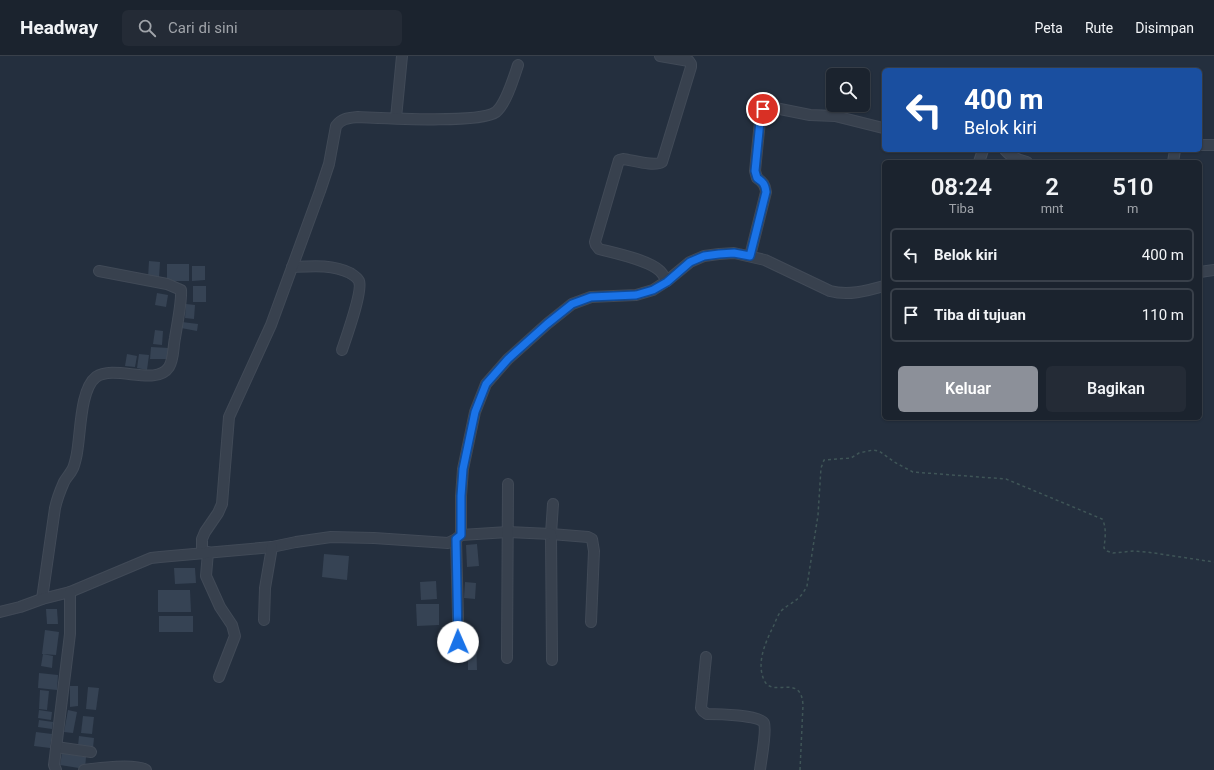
<!DOCTYPE html>
<html lang="id">
<head>
<meta charset="utf-8">
<style>
  body { margin:0; font-family:Roboto,sans-serif; background:#242b36; color:#f1f3f6; height:100vh; display:flex; flex-direction:column; font-size:15px; white-space:nowrap }
  * { box-sizing:border-box; margin:0 }
  p { font-size:13px; color:#a0a4aa }
  .icon { flex:none; width:22px; height:22px; fill:none; stroke:currentColor; stroke-width:2; stroke-linecap:round; stroke-linejoin:round }
  .map { position:relative; flex:1; overflow:hidden }
  .panel { position:absolute; left:882px; top:104px; width:320px; height:260px; display:flex; flex-direction:column; background:#1b232e; border-radius:6px; box-shadow:0 1px 3px #0004,0 0 0 1px #39404a }
  .panel>* { flex:none }
  .top-card { position:absolute; left:882px; top:12px; width:320px; height:84px; border-radius:6px; box-shadow:0 1px 3px #0004,0 0 0 1px #39404a; background:#1a4fa0; color:#fff; overflow:hidden }
  .tools { position:absolute; left:826px; top:12px; display:grid; gap:8px }
  .tools a { display:grid; place-items:center; width:44px; height:44px; border-radius:6px; background:#1b232e; box-shadow:0 1px 3px #0004,0 0 0 1px #39404a; font-size:20px }
  .pin { position:absolute; display:grid; place-items:center; width:34px; height:34px; color:#fff; margin:-17px; border:2px solid #fff; border-radius:50%; box-shadow:0 1px 4px #0007 }
  .me { position:absolute; width:44px; margin:-22px; rotate:359deg; stroke-linejoin:round; filter:drop-shadow(0 0 3px #0008) }
  .turn { display:flex; align-items:center; gap:14px; height:84px; padding:0 16px; font-size:18px }
  .turn .icon { width:52px; height:52px; stroke-width:2.5 }
  .turn b { display:block; font-size:28px; line-height:34px }
  .eta { display:flex; justify-content:space-evenly; align-items:center; height:68px; text-align:center }
  .eta b { font-size:24px; font-weight:600; line-height:28px }
  .cta { display:flex; gap:8px; margin-top:auto; padding:8px 16px }
  .cta a { flex:1; height:46px; border-radius:6px; background:#8c9099; color:#fff; font-size:16px; font-weight:600; line-height:46px; text-align:center }
  .cta a+a { background:#242b36; color:#f1f3f6 }
  ul { padding:0; list-style:none }
  li { display:flex; align-items:center; gap:12px; height:54px; margin:0 8px 6px; padding:0 8px; border:2px solid #39404a; border-radius:6px }
  li div { flex:1 }
  li b { display:block; font-size:15px }
  li em { font-style:normal }
  header { display:flex; align-items:center; gap:24px; box-sizing:border-box; height:56px; padding:0 20px; background:#1b232e; border-bottom:1px solid #39404a }
  header strong { font-size:19px }
  nav { display:flex; gap:22px; margin-inline-start:auto; font-size:14px }
  .search { width:280px; height:36px; background:#242b36; display:flex; align-items:center; gap:10px; box-sizing:border-box; padding:0 14px; border-radius:6px; color:#a0a4aa; font-size:15px }
  .map>svg:first-child { display:block }
</style>
</head>
<body>
<header>
<strong>Headway</strong>
<div class="search"><svg class="icon" aria-label="search" viewBox="0 0 24 24"><circle cx="10" cy="10" r="6"/><path d="M15 15l6 6"/></svg>Cari di sini</div>
<nav><a>Peta</a><a>Rute</a><a>Disimpan</a></nav>
</header>
<div class="map">
<svg width="1214" height="714" viewBox="0 0 1214 714">
  <rect width="100%" height="100%" fill="#242f3e"/>
  <g fill="#364354">
    <path d="M149,205l11,1 -1,16h-11z"/>
    <rect x="167" y="208" width="22" height="17"/>
    <path d="M192,210h13v14l-13,1z"/>
    <rect x="193" y="230" width="13" height="16"/>
    <path d="M157,237l11,2 -2,12 -11,-2z"/>
    <path d="M186,248l9,1 -1,14 -9,-1z"/>
    <path d="M182,266l16,2 -1,7 -16,-3z"/>
    <path d="M155,274l8,1 -1,14 -9,-1z"/>
    <path d="M151,291l18,1v11h-19z"/>
    <path d="M127,298l10,2 -2,11 -10,-1z"/>
    <path d="M139,298l10,1 -2,15 -10,-2z"/>
    <path d="M477,488l2,22 -12,1 -1,-22z"/>
    <path d="M324,498l25,2 -2,24 -25,-3z"/>
    <path d="M174,512h21l1,15 -21,1z"/>
    <path d="M436,525l1,18 -16,1 -1,-18z"/>
    <path d="M465,526l11,1 -1,16 -11,-1z"/>
    <path d="M158,534h32l1,22h-33z"/>
    <path d="M416,548h23v21l-22,1z"/>
    <path d="M46,553h11l1,15h-11z"/>
    <rect x="159" y="560" width="34" height="16"/>
    <path d="M45,574l14,2 -3,23 -14,-1z"/>
    <path d="M468,579h8l1,35h-9z"/>
    <path d="M43,598l10,2 -1,12 -11,-2z"/>
    <path d="M39,617l19,2 -1,15 -19,-2z"/>
    <path d="M70,630h8v20l-8,1z"/>
    <path d="M88,631l11,1 -3,22 -10,-1z"/>
    <path d="M40,634l9,1 -2,19 -8,-1z"/>
    <path d="M39,654l13,2 -1,8 -13,-2z"/>
    <path d="M68,654l9,2 -4,21 -9,-1z"/>
    <path d="M83,660l11,1 -2,17 -11,-1z"/>
    <path d="M39,664l14,2 -1,7 -14,-2z"/>
    <path d="M36,676l16,2 -2,14 -16,-2z"/>
    <path d="M79,680l15,2 -1,10 -15,-2z"/>
    <path d="M62,697l24,4 -1,12 -25,-4z"/>
  </g>
  <g fill="none" stroke-linecap="round" stroke-linejoin="round">
    <defs>
      <g id="minor">
        <path d="M660,0l29,5 2,3v3l-29,95c-8,5 -30,-2 -39,-3l-4,1 -24,82 1,3 3,4c16,4 50,11 61,22 3,3 5,7 7,10"/>
        <path d="M396,62l6,-62"/>
        <path d="M1200,89h14"/>
        <path d="M1005,94c6,7 13,10 22,12"/>
        <path d="M979,106l4,-12"/>
        <path d="M1173,106l2,-12"/>
        <path d="M750,200l16,-64c-1,-7 -3,-10 -9,-14l-2,-7 6,-60 2,-2 7,-2 40,8 25,1 48,12"/>
        <path d="M292,211c20,-1 40,-3 58,6 3,2 7,4 9,8 4,10 -13,57 -17,69"/>
        <path d="M1200,216l14,-2"/>
        <path d="M553,448l-2,30 37,3 4,2 2,12 -3,71"/>
        <path d="M461,479v-39l2,-27 12,-57 11,-28 22,-25 39,-35 25,-20 19,-7 45,-2 17,-5 14,-9 23,-19 14,-6 15,-2 15,-1 31,7 65,31c18,5 36,0 54,-5"/>
        <path d="M208,496l-2,24 14,31 12,18 3,11 -16,41"/>
        <path d="M202,497v-14l3,-7 13,-19 4,-9 7,-87 42,-92 49,-134 9,-27 7,-38c6,-8 13,-8 22,-9 25,1 121,7 138,-5 10,-8 18,-35 22,-47"/>
        <path d="M42,543l13,-91c2,-9 5,-17 9,-26 2,-4 6,-8 8,-12 2,-3 3,-8 4,-12 5,-20 3,-68 20,-81 19,-13 60,10 73,-10 5,-8 4,-20 6,-29 2,-13 7,-37 6,-48l-14,-6 -68,-13"/>
        <path d="M0,556l20,-5 22,-8 28,-7 81,-34 9,-1 112,-10 24,-5 35,-5 43,1 74,5 8,-4"/>
        <path d="M264,564l1,-32 7,-41"/>
        <path d="M459,600l-3,-117 5,-4 47,-3 43,2 1,126"/>
        <path d="M706,601l-5,51 2,3 4,3c10,0 54,1 57,9 3,8 -3,37 -4,47"/>
        <path d="M507,602l1,-174"/>
        <path d="M56,691l35,5"/>
        <path d="M56,714l-2,-5 16,-131v-42"/>
        <path d="M84,714c13,-2 52,-7 62,0"/>
      </g>
    </defs>
    <use href="#minor" stroke="#414a57" stroke-width="12"/>
    <path stroke="#3f5557" stroke-width="1.5" stroke-dasharray="3 3" stroke-linecap="butt" d="M800,714l3,-65c-2,-33 -31,-6 -39,-25 -8,-18 2,-39 10,-55 2,-5 4,-10 7,-14 11,-10 18,-9 26,-25l11,-71 3,-47 3,-8 27,-2 8,-5 14,-3 6,1 17,12 17,9 93,7 96,40c5,8 3,20 2,29l3,3 6,2 21,-2 13,1 67,10"/>
    <use href="#minor" stroke="#38414e" stroke-width="10"/>
  </g>
  <g fill="none" stroke-linecap="round" stroke-linejoin="round">
    <defs>
      <path id="route" d="M458,586l-2,-103 5,-4v-39l2,-27 12,-57 11,-28 22,-25 39,-35 25,-20 19,-7 45,-2 17,-5 14,-8 23,-20 14,-6 15,-2 15,-1 16,3 16,-64c-1,-8 -3,-10 -9,-14l-2,-7 6,-60 2,-2"/>
    </defs>
    <use href="#route" stroke="#114b97" stroke-width="10"/>
    <use href="#route" stroke="#1a73e8" stroke-width="7"/>
  </g>
</svg>
<div class="tools">
<a><svg class="icon" aria-label="search" viewBox="0 0 24 24"><circle cx="10" cy="10" r="6"/><path d="M15 15l6 6"/></svg></a>
</div>
<div class="pin" style="left:763px;top:53px;background:#d93025"><svg class="icon" aria-label="arrive" viewBox="0 0 24 24"><path d="M6 21V4h12l-3 4 3 4H6"/></svg></div>
<svg class="me" style="left:458px;top:586px" viewBox="-20 -20 40 40"><circle r="19" fill="#fff"/><path d="M0-13L10 11 0 6-10 11z" fill="#1a73e8"/></svg>
<div class="top-card">
<div class="turn"><svg class="icon" aria-label="left" viewBox="0 0 24 24"><path d="M17 20v-9H6M10 6l-5 5 5 5"/></svg><div><b>400 m</b>Belok kiri</div></div>
</div>
<section class="panel">
<div class="eta">
<div><b>08:24</b><p>Tiba</p></div>
<div><b>2</b><p>mnt</p></div>
<div><b>510</b><p>m</p></div>
</div>
<ul>
<li><svg class="icon" aria-label="left" viewBox="0 0 24 24"><path d="M17 20v-9H6M10 6l-5 5 5 5"/></svg><div><b>Belok kiri</b></div><em>400 m</em></li>
<li><svg class="icon" aria-label="arrive" viewBox="0 0 24 24"><path d="M6 21V4h12l-3 4 3 4H6"/></svg><div><b>Tiba di tujuan</b></div><em>110 m</em></li>
</ul>
<div class="cta"><a>Keluar</a><a>Bagikan</a></div>
</section>
</div>
</body>
</html>
